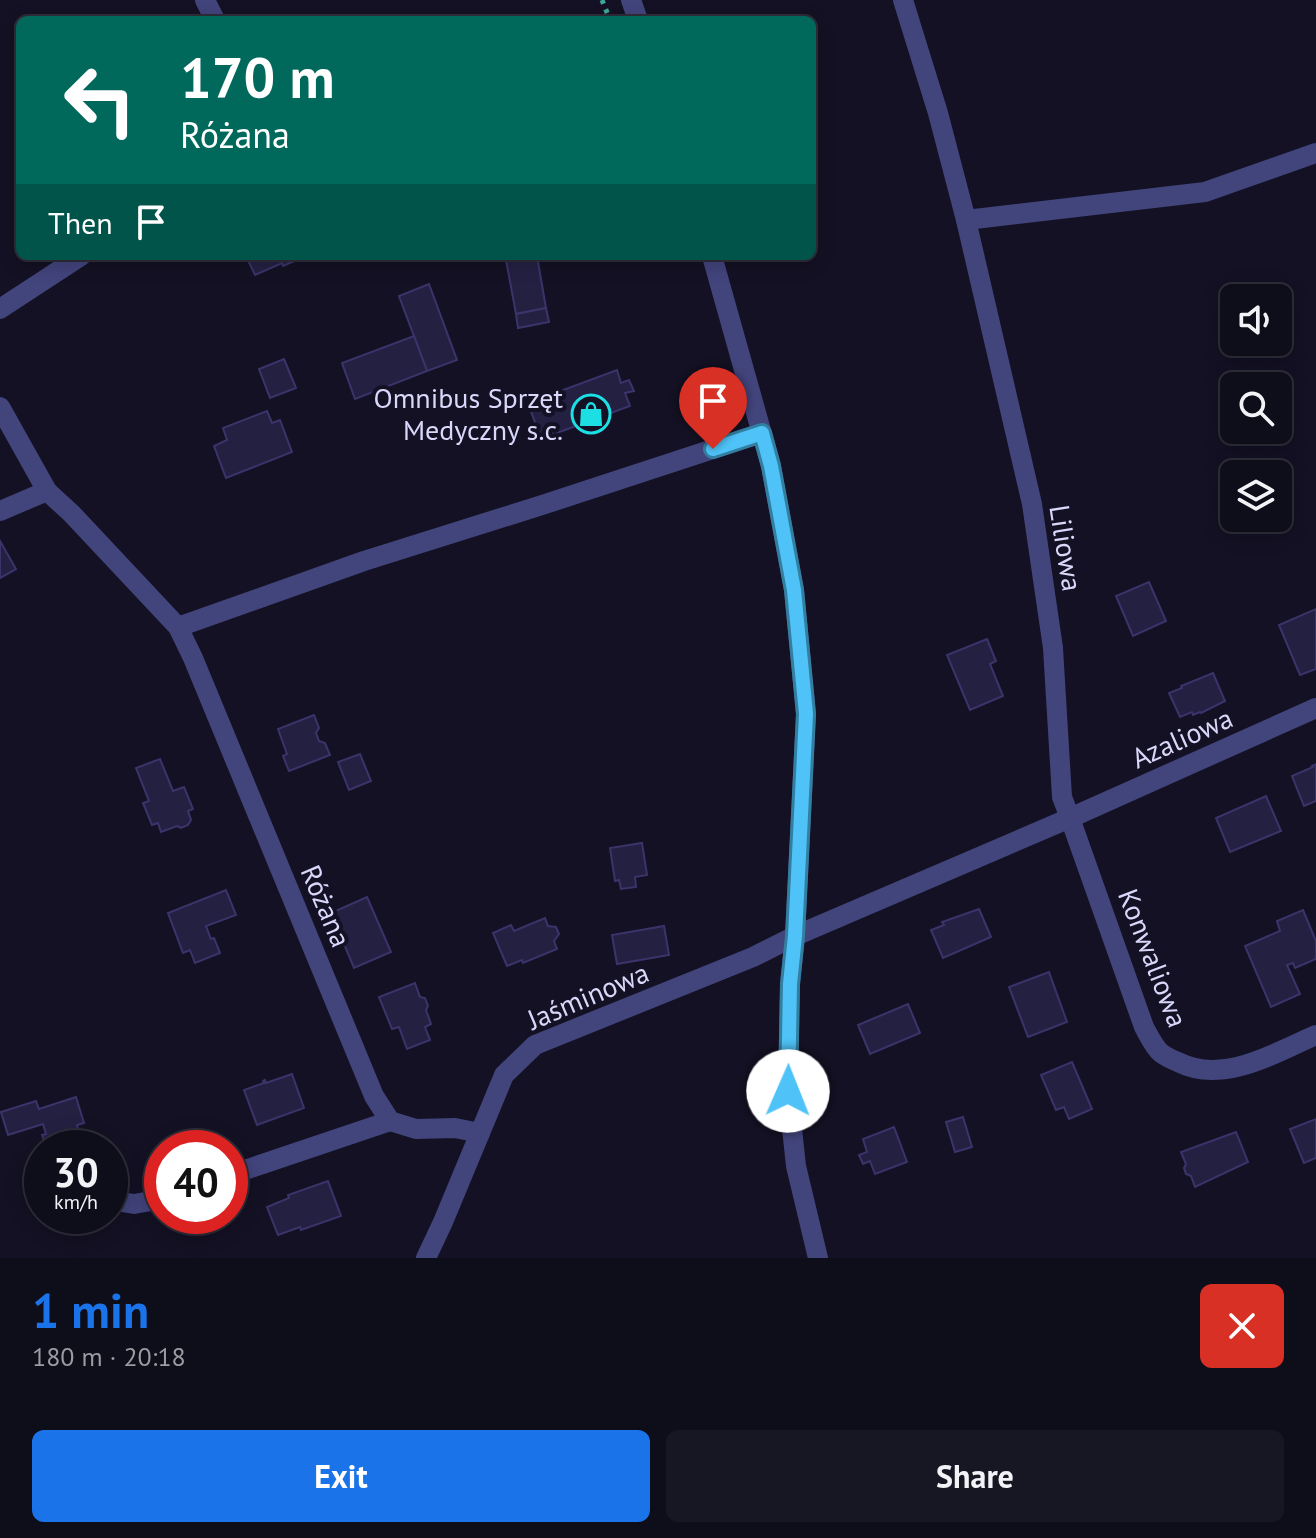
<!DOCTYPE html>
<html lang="en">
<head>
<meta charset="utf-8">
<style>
  body { margin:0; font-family:"PT Sans",sans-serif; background:#171623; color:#f1f3f6; height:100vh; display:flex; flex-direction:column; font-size:30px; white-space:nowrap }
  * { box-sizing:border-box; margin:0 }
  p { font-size:26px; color:#9b9ca2 }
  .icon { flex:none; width:44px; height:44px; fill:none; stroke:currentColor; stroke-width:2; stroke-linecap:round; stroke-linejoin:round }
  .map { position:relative; height:1258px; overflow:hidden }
  .details { display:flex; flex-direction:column; background:#0e0d1a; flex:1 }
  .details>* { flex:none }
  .top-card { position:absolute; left:16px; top:16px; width:800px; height:244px; border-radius:12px; box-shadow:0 4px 20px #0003,0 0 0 2px #2e2d39; background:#00695c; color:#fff; overflow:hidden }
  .buttons { position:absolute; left:1220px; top:284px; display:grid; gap:16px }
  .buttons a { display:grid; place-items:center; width:72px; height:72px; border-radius:12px; background:#0e0d1a; box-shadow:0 4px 20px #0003,0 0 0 2px #2e2d39; font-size:40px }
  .speed { position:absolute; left:24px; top:1130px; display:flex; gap:16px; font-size:40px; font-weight:700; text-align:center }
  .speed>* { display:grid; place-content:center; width:104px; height:104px; border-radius:50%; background:#0e0d1a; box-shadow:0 4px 20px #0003,0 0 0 2px #2e2d39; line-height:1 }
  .speed small { font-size:20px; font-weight:400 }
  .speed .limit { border:12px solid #d22; background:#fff; color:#111 }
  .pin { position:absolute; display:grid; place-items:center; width:68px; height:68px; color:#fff; margin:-82px -34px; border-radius:50% 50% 50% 0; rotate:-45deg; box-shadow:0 0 8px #0007 }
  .pin .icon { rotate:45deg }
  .me { position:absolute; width:88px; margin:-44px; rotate:1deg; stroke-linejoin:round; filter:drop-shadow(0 0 6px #0008) }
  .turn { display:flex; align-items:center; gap:28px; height:168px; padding:0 32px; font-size:36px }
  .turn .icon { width:104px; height:104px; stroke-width:2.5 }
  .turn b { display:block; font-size:56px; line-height:68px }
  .then { display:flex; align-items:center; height:76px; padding:0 32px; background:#0003; gap:16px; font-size:30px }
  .round { display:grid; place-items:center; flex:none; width:84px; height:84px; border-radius:12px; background:#171623 }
  .head { display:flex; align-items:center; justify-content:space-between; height:136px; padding:0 32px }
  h1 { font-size:48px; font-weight:800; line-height:60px; color:#1a73e8 }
  .action { display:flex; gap:16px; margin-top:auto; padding:16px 32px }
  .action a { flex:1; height:92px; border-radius:12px; background:#1a73e8; color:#fff; font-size:32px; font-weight:800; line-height:92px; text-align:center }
  .action a+a { background:#171623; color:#f1f3f6 }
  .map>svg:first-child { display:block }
</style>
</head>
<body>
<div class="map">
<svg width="1316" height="1258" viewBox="0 0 1316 1258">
  <rect width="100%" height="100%" fill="#131123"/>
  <g fill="#242042" stroke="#3b346b" stroke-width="2">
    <path d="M246,256h60l-23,10 -1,-3 -27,12z"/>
    <path d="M526,256h11l9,52 -30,6 -10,-54z"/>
    <path d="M429,284l28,76 -30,11 -28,-75z"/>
    <path d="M546,308l3,14 -31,6 -2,-14z"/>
    <path d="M414,336l13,35 -72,28 -13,-36z"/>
    <path d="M284,359l12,29 -26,10 -11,-29z"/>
    <path d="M617,370l4,13 8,-3 5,11 -9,2 5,13 -89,33 -13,-36z"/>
    <path d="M267,411l5,12 8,-3 12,32 -66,26 -12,-32 13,-6 -4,-12z"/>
    <path d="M0,541l16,28 -16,9z"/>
    <path d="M1149,582l17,39 -33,15 -17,-40z"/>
    <path d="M1316,609v60l-16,6 -21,-50z"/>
    <path d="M987,639l9,22 -6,3 13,32 -33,14 -23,-55z"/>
    <path d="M1213,673l12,28 -24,12 -1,-1 -7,3 -1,-3 -12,5 -11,-24 13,-5 -1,-2z"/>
    <path d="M314,715l5,13 -3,5 3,8 6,2 5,12 -41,16 -6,-15 4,-2 -9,-25z"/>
    <path d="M360,754l11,27 -22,9 -11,-28z"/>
    <path d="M160,759l13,32 11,-4 9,22 -5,2 3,9 -3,5 -7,3 -4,-2 -16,6 -3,-9 -6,2 -9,-22 6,-2 -13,-33z"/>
    <path d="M1316,764v37l-12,5 -12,-30 21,-9 -1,-1z"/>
    <path d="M1266,796l15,35 -51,21 -14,-34z"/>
    <path d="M642,843l5,32 -12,2 1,10 -15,2 -2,-9 -4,1 -5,-33z"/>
    <path d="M226,890l10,25 -30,11 5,13 3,-1 6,15 -25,10 -5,-13 -7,3 -15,-40z"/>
    <path d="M367,897l24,55 -37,16 -23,-55z"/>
    <path d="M979,909l12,28 -48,21 -12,-28 13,-5 -2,-3z"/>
    <path d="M1303,910l13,31v18l-21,9 -2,-5 -6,2 13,29 -29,13 -26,-61 35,-15 -3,-10z"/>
    <path d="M545,918l3,8 8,1 3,7 -5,7 3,8 -34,14 -1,-3 -15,6 -14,-33 18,-8 3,6z"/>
    <path d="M664,926l5,29 -52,9 -5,-29z"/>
    <path d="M1049,972l18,50 -39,15 -19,-50z"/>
    <path d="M415,983l5,14 5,1 3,8 -2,4 5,14 -6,3 5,13 -23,9 -8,-22 -7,2 -13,-32z"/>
    <path d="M908,1004l12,29 -50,21 -12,-29z"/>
    <path d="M1072,1062l20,47 -23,10 -5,-12 -8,3 -15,-35z"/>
    <path d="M292,1074l12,34 -47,17 -13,-35 20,-7 -1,-2 2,-1 1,3z"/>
    <path d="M76,1097l8,26 -7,2 7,23h-37l-5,-13 4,-1 -3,-10 -35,11 -7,-23 35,-11 3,8z"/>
    <path d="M963,1117l9,30 -17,5 -9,-30z"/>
    <path d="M1316,1119v39l-12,5 -14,-34z"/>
    <path d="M894,1127l13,35 -32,12 -5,-13 -7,3 -4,-9 8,-3 -4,-13z"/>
    <path d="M1236,1132l12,30 -53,25 -4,-11 -5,-2 -2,-6 2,-4 -5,-12z"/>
    <path d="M328,1181l13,35 -40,14 -1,-3 -22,8 -11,-28 22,-9 -1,-3z"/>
  </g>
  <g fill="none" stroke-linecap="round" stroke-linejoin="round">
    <path stroke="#3ea99a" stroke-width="5" stroke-dasharray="4 6" stroke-linecap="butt" d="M602,0l8,20"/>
    <g stroke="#42447c" stroke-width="20">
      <path d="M205,0l10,20"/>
      <path d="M631,0l7,20"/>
      <path d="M966,220l239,-28 111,-39"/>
      <path d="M712,256l59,210 23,124 12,124 -11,222 -5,48 -2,107 8,75 22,92"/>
      <path d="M0,309l81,-53"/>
      <path d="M0,407l47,84"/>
      <path d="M0,511l47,-20 24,22 107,114 15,31 181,438 16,25 26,8 39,-1 25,5"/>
      <path d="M178,627l186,-66 175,-55 223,-73"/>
      <path d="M1316,708l-246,110 74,209c5,9 10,20 17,26 5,4 12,7 17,9 45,23 96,-9 138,-27"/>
      <path d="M230,1175l160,-54"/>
      <path d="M110,1200l24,4 28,-5"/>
      <path d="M426,1258l17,-36 61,-147 31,-30 218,-88 42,-21 275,-118 -8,-21 -9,-149 -21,-144 -66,-284 -28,-107 -35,-113"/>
    </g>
  </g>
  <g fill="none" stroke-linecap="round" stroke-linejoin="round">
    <defs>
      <path id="route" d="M713,449l49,-16 9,33 23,124 12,124 -11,222 -5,48 -2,107"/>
    </defs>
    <use href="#route" stroke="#337fa1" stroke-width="20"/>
    <use href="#route" stroke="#4fc3f7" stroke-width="14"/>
  </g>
  <defs>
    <symbol id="shop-ring" viewBox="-11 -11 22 22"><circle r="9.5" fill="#131123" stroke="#1cdee3" stroke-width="1.5"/><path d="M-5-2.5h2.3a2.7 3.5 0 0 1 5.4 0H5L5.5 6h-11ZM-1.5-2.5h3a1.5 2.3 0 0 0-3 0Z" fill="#1cdee3"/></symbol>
  </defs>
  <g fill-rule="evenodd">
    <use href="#shop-ring" x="569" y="392" width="44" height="44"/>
  </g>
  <g text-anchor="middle" stroke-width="8" stroke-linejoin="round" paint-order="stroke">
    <g font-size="28" fill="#d9d8fa" stroke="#131123" text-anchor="end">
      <text x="563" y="408">Omnibus Sprzęt<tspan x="563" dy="32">Medyczny s.c.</tspan></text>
    </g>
    <g font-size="28" fill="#d9d8fa" stroke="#131123">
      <text transform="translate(1066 548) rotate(81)" y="10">Liliowa</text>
      <text transform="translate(1182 738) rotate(-24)" y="10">Azaliowa</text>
      <text transform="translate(326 906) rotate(67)" y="10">Różana</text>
      <text transform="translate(1153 958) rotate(69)" y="10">Konwaliowa</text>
      <text transform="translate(588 996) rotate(-23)" y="10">Jaśminowa</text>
    </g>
  </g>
</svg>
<div class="buttons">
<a><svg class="icon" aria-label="sound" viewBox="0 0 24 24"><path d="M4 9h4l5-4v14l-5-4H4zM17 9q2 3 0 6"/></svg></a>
<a><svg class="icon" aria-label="search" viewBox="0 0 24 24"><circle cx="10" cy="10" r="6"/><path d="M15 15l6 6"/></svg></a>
<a><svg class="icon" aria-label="layers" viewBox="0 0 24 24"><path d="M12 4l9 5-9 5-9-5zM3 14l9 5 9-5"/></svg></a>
</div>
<div class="speed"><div>30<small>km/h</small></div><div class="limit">40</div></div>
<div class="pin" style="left:713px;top:449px;background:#d93025"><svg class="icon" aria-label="arrive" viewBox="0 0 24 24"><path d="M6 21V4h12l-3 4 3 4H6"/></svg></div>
<svg class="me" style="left:788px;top:1091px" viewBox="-20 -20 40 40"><circle r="19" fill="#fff"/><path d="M0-13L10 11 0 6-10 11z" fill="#4fc3f7"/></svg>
<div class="top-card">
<div class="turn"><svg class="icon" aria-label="left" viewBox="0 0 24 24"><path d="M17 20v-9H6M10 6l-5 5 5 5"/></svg><div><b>170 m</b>Różana</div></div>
<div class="then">Then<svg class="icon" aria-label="arrive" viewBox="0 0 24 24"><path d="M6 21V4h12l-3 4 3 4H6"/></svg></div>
</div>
</div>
<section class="details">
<div class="head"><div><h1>1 min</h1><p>180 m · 20:18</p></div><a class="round" style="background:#d93025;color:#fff"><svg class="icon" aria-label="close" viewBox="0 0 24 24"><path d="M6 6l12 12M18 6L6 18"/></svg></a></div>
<div class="action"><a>Exit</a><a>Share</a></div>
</section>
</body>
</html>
